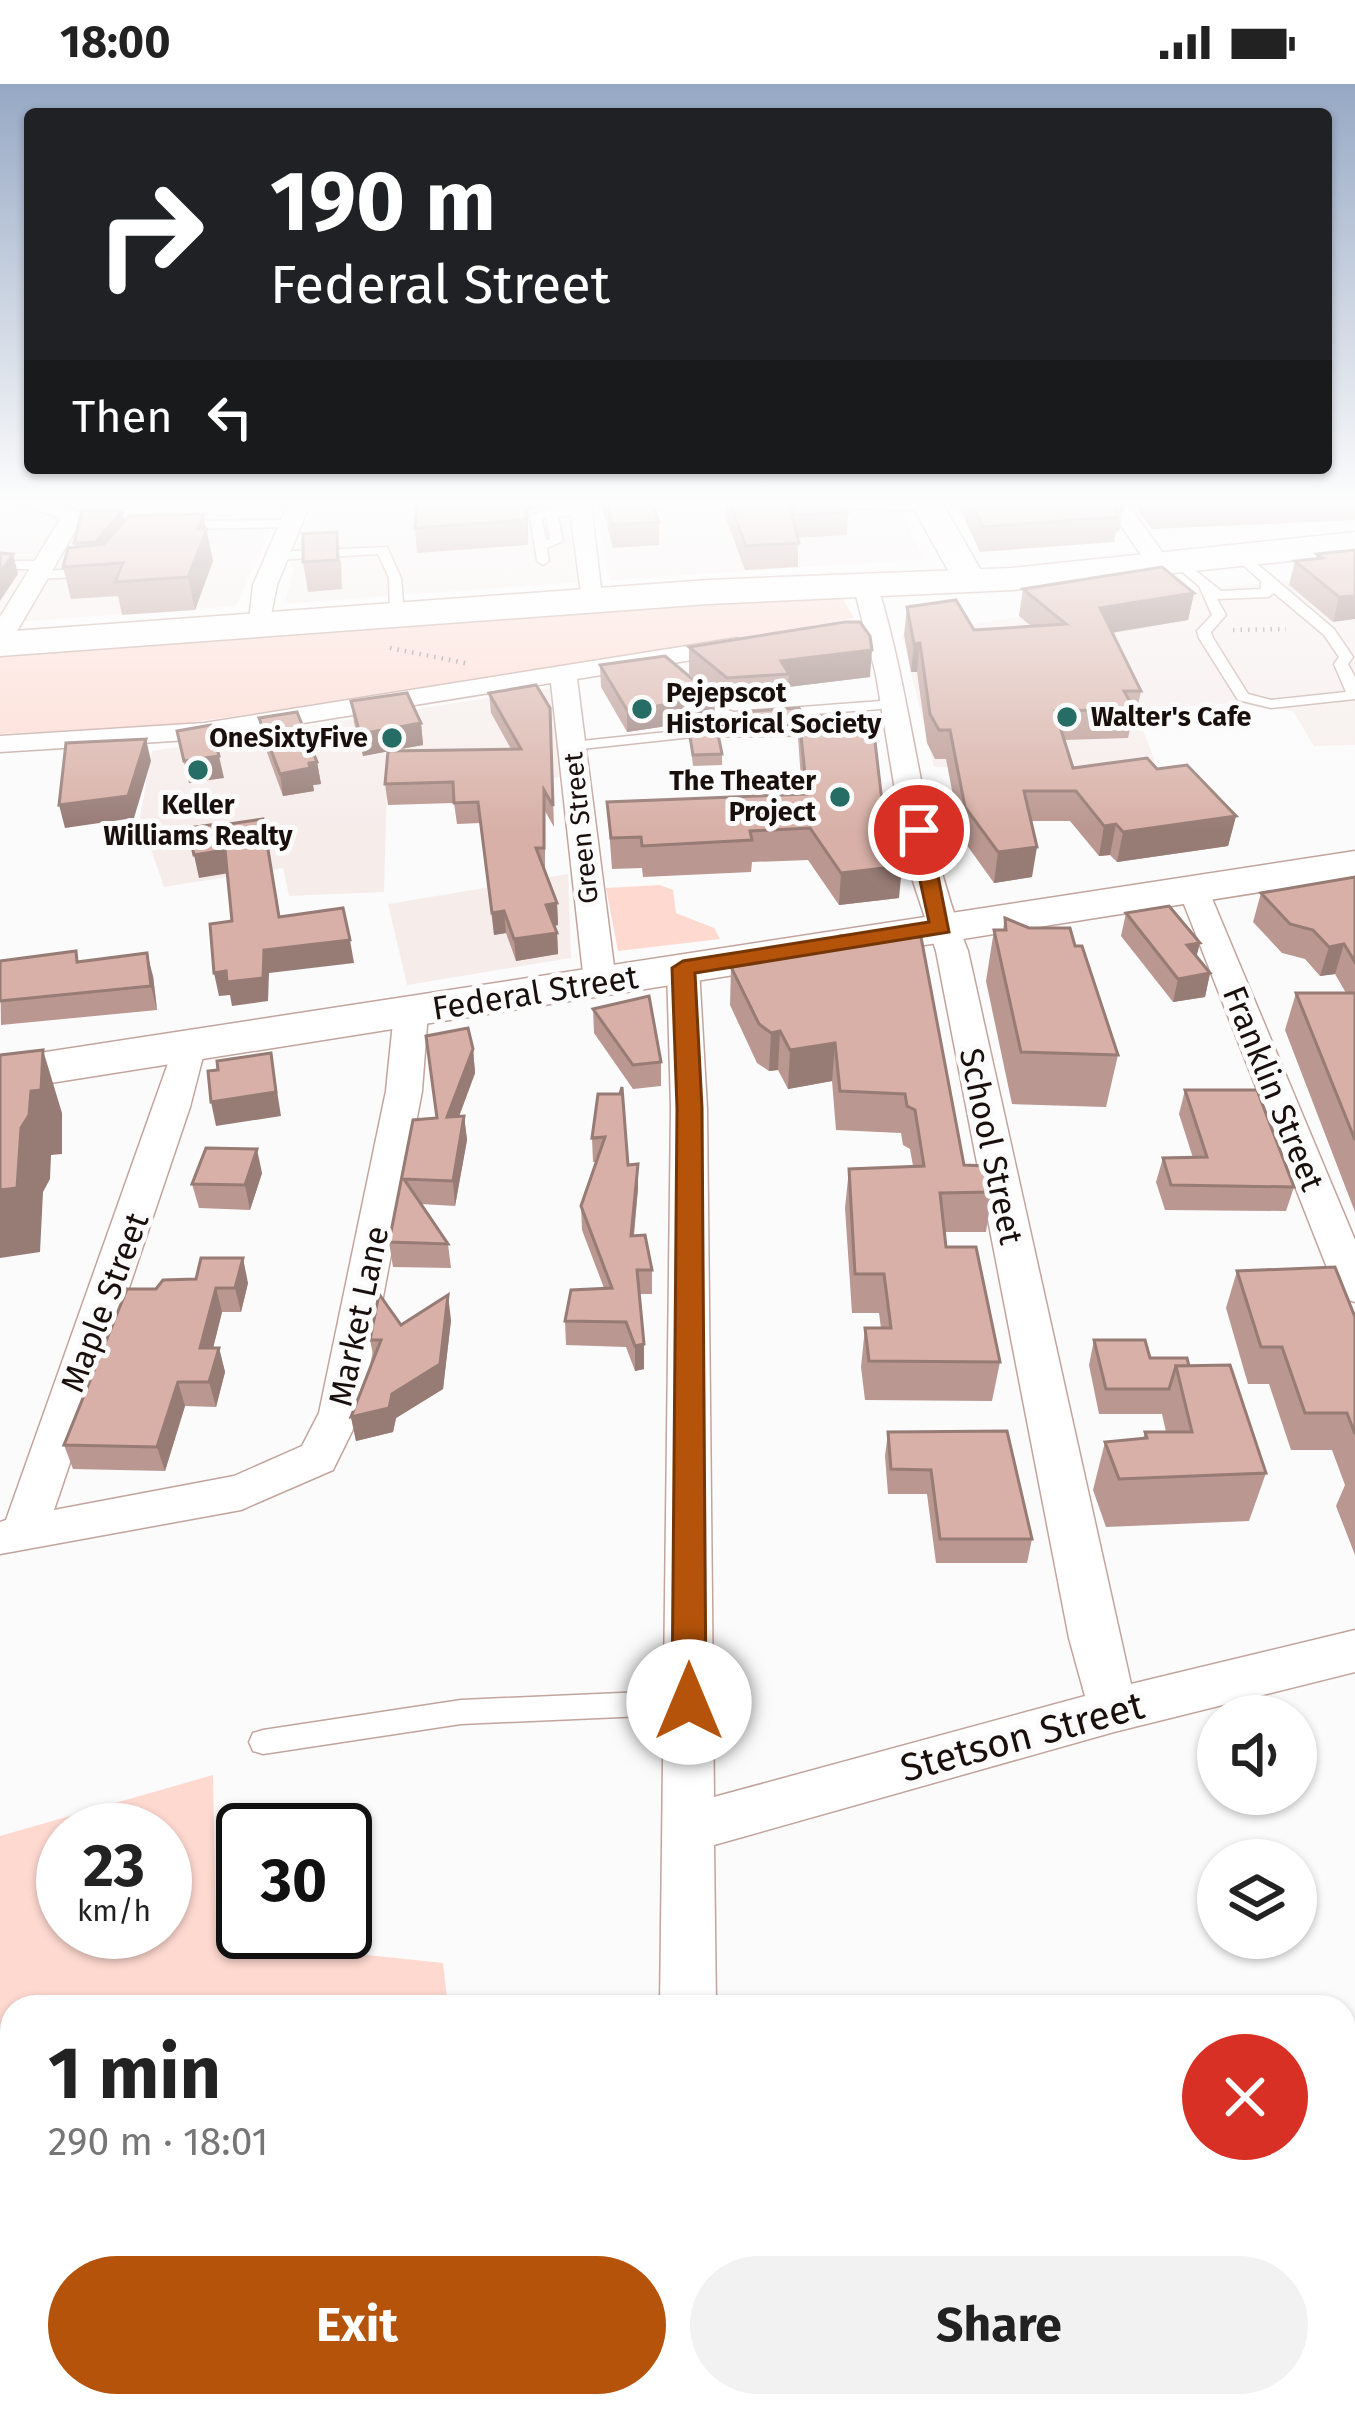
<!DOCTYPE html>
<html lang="en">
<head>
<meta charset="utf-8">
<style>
  body { margin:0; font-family:"Fira Sans",sans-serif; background:#f2f2f2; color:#222; height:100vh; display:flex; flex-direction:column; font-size:45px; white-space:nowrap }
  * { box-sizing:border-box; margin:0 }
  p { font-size:39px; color:#767676 }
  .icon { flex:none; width:66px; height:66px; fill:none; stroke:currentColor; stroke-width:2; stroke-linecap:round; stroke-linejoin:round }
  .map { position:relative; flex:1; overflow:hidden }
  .side { position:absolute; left:0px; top:1911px; width:1356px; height:423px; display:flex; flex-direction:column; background:#fff; border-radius:36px 36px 0 0; box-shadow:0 3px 9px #0004 }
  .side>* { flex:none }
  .top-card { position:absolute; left:24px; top:24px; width:1308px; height:366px; border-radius:12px; box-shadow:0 3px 9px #0004; background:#202124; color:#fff; overflow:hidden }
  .tools { position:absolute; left:1197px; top:1611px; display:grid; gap:24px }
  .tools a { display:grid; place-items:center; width:120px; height:120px; border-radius:50%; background:#fff; box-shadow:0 3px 9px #0004; font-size:60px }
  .speed { position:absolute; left:36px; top:1719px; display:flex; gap:24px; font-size:60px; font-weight:700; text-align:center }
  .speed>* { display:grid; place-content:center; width:156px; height:156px; border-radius:50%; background:#fff; box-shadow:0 3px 9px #0004; line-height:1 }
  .speed small { font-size:30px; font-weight:400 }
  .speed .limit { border:6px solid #111; border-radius:18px; background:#fff; color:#111 }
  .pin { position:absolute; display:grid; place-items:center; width:102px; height:102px; color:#fff; margin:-51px; border:6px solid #fff; border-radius:50%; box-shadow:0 3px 12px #0007 }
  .me { position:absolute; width:132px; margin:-66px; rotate:0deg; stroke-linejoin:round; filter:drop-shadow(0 0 9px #0008) }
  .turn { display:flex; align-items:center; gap:42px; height:252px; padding:0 48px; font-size:54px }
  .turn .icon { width:156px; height:156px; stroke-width:2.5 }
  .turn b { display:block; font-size:84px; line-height:102px }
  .then { display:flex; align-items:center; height:114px; padding:0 48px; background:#0003; gap:24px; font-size:45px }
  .round { display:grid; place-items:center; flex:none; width:126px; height:126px; border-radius:63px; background:#f2f2f2 }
  .overview { display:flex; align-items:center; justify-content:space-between; height:204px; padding:0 48px }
  h1 { font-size:72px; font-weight:700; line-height:90px }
  .cta { display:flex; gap:24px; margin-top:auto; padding:24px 48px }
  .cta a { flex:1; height:138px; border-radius:72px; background:#b45309; color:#fff; font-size:48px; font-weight:700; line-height:138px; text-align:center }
  .cta a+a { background:#f2f2f2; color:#222 }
  .status { display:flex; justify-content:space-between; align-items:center; height:84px; padding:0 60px; background:#fff; direction:ltr }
  .status svg { height:33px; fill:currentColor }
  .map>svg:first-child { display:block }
</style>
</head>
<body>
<div class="status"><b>18:00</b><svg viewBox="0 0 49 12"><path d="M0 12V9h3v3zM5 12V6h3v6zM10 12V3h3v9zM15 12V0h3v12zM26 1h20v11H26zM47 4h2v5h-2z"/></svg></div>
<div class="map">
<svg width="1355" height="2333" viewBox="0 0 1355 2333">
  <rect width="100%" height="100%" fill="#fbfbfb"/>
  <g fill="#f6edeb">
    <path d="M8,420h275l-47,102 -236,17v-107z"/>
    <path d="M316,420h110l-3,10 142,-8 13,76 -294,22 11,-37 -5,-3z"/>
    <path d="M594,420h302l29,55 -315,21z"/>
    <path d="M1355,489v172l-41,1 -21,-35 -60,-8 -98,6 23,61 -224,-3 -32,-132 293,-45z"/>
    <path d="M555,603l9,90 -177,9 -3,106 -95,4 -6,-28 -119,19 -24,-69 12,-67z"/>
    <path d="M568,790l3,84 -164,27 -19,-81z"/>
  </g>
  <g fill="#fed9d0" fill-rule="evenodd">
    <path d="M816,512l27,3 11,19 -302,53 -379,54 -173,9v-78z"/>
    <path d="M660,801l13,5 3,23 38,15 6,11 -102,12 -12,-63z"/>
    <path d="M213,1691l3,164 227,24 5,44h-436v399h108l-4,11h-116v-581zM165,1746v102h-102v-102z"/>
  </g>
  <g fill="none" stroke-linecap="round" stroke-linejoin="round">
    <defs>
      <g id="lane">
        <path d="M829,420h102l4,3 -6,4 -94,-3z"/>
        <path d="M551,424l30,-1 6,4 -29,6 5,24 -16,7 2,13 -6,4 -6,-4 -7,-45zM546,434l4,21 -4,1 -4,-21z"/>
        <path d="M290,436l6,4 -2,3 -117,2 -6,-4 6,-4z"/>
        <path d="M387,463l14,31 3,36 -7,4 -7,-4 -1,-36 -11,-24 -102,6 -6,-4 6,-4z"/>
        <path d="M1234,467h8l92,78 19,28 -5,7 7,13v22l-84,9 -33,-8 -39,-62 -2,-7 15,-16 -13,-29 -29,-25 10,-3 41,33 40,-2v-8l-27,-24zM1274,509l50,42 15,22 -5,7 12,28 -75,8 -23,-6 -35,-56 -2,-6 15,-17 -9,-16 51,-2z"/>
        <path d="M0,477h43l6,4 -6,4h-43z"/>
        <path d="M92,485l6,4 -2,3 -59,3 -6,-4 6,-4z"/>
        <path d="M694,606l20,16 20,6 160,-12 7,4 -7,4 -161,12 -29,-8 -17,-18z"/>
        <path d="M715,643l5,1v6l-148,16 -7,-4 7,-4z"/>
        <path d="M689,1606l9,4 4,8 -4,8 -9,4 -228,10 -198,30 -10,-3 -4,-9 4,-9 10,-3 198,-30z"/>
      </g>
      <g id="street">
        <path d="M19,420h40l26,10 -72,124 -13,8v-29l61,-99z"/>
        <path d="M288,420h22l-33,81 -8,40 -12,7 -9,-2 5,-45z"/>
        <path d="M569,420h22l12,101 -21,-5z"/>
        <path d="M1106,420h22l42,59 -4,5h-16z"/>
        <path d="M865,493l12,7c38,121 43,249 91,367l163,733 224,-54v42l-241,60 -400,113 2,162h-56l11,-899 -4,-140 4,-7 12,-3 16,10 8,140 7,689 371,-101 -16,-58 -133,-687 -29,-88 -31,-188 -23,-91z"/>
        <path d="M737,554l13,8 -4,5 -169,28 39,303 -16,10 -16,-10 -33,-299 -347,56 -204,13v-16l204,-13z"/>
        <path d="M1193,796l15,9 147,351v62l-14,-4 -6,-10 -157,-399z"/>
        <path d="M411,918l17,10 -6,79 -61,322 -28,57 -92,40 -241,44v-32l6,-2 171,-482h24l5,7 -16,62 -136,403 180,-34 68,-30 17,-33 67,-322 8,-79z"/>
        <rect x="648" y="2322" width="66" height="11"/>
      </g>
      <g id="secondary">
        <path d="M911,420h32l44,77 -5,7h-24z"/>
        <path d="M1355,767v26l-1355,214v-32z"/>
      </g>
      <path id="primary" d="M1355,448v22l-343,36 -304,14 -708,52v-24l708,-52 304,-12z"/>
    </defs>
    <use href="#lane" stroke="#c2a49d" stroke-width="3"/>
    <use href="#street" stroke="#c2a49d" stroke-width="3"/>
    <use href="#secondary" stroke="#c2a49d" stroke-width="3"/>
    <use href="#primary" stroke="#c2a49d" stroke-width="3"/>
    <g stroke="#8e8a88" stroke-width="4.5" stroke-dasharray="1.5 6" stroke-linecap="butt">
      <path d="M1233,546l53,-1"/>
      <path d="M390,564l75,15"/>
    </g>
    <use href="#lane" fill="#fff" fill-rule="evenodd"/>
    <use href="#street" fill="#fff" fill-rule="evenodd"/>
    <use href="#secondary" fill="#fff" fill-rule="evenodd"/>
    <use href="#primary" fill="#fff" fill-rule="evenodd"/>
  </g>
  <g fill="#ba9790">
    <path d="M601,420h52l6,18v23l-46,3z"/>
    <path d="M725,420h118l5,8 -1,23 -49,3v29l-53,3 -20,-54z"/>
    <path d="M958,420h164l2,3 -5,24 -3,1 -2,10 -134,10z"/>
    <path d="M1133,420h222v16l-203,9z"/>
    <path d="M543,422l-15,5v34l-111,8 -2,-25z"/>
    <path d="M122,427l2,10 79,-7 10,47 -18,49 -73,5 -4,-19 -47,3 -8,-32 12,-20 -1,-4z"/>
    <path d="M303,450l38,27 1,28 -34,3 -5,-30z"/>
    <path d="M1355,466l-22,72 -44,-37 6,-24 20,-2 2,-5z"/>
    <path d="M1023,505l171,4 -6,27 -76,13 29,58 -6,28 -3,1 -4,18 -64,2 9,28 84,1 79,47 -8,30 -111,16 -7,-7 -11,1 -29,-35h-39l1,56 -38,6 -33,-46 -15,-78h-11l-8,-16 -10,-71h-6l-7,-37 3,-28 67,23 57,-4 -12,-10z"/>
    <path d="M689,563l181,30 -82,10v15l-62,3 -37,-31z"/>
    <path d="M600,581l115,33 -1,21 -87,13 -26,-45z"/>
    <path d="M489,609l61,15 4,119 -9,-16v58h-1l13,34 1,22 -4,1 3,7 1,21 -42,7 -10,-28 -12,2 -14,-112 -23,1 -3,-21 -66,2 -3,-21 3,-33 -25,5 -9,-33 -3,-22 70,22 2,22 -35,6 123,-2 -20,-36z"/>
    <path d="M804,632l77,77 18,105 -60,7 -31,-45 -56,2 -1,10 -108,5 -1,-9 -30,1 -5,-67 195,-8 -4,-57 -78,1 1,-11z"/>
    <path d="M259,634l58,44 4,22 -8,1 1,6 -31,5 -21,-57z"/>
    <path d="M689,647l33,23v11l-29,1z"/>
    <path d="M1355,793v335l-70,-182 11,-37h50l-11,-19 -15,2 -15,-17 -23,-6 -29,-31 8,-29z"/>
    <path d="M1126,829l70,43 14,17 -5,24 -32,5 -52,-66z"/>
    <path d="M1005,834l70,28 43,109 -12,52 -94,-3 -26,-123 8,-51h9z"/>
    <path d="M841,852l123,229 28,27 -6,40h-42l2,15 54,115 -8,39 -127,-1 -4,-33 4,-39h16l-2,-15h-27l-7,-105 4,-39 64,-3 -3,-17 -7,-4 -2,-12 -65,-3 -4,-49 -44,8 -10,-19 -9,1 -12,-8 -27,-58 1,-38 109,-19z"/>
    <path d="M0,877h79l74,15 4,34 -156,15z"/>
    <path d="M593,925l68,53v24l-28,3 -39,-56z"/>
    <path d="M473,965l2,24 -16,43h5l3,24 -12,66 -34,-2 27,40 3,24 -58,-1 -4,-25 24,-122 24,-2z"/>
    <path d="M1185,1006l109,97 -8,24 -121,-1 -9,-28 7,-24h30l-14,-44z"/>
    <path d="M598,1010l40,94 -4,48 18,34v24h-13l5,75 -9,2 -9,-24 -60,-2 -1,-24 39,-33 -22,-58 -1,-24 15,-44h-3l-1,-24z"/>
    <path d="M262,1089l-12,37 -51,-2 -7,-24z"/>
    <path d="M1237,1187l118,46v238l-19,-49 9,-21 -13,-35h-41l-22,-66h-21l-22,-76z"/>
    <path d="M196,1195l52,4 -7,29h-19l-9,36h6l6,24 -9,35 -31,-1 -20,65 -92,-2 -9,-24 92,-156z"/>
    <path d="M451,1236l-8,69 -47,29 -3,14 -37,9 -5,-24 23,-58 -4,-19 31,-15z"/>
    <path d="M1094,1256l56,18 39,8 77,107 -17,48 -143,6 -13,-37 12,-48 38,-3 2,-7h21l-4,-18h-63l-10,-49z"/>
    <path d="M888,1348l144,107 -5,24h-91l-9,-69h-39l-3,-38z"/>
  </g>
  <g fill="#977b75">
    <path d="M526,420h17v2l-15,5v34z"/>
    <path d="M122,427l4,20 -25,31 -5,-20z"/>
    <path d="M203,430l10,47 -18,49 -7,-33z"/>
    <path d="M13,470l5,20 -18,27v-28z"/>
    <path d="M1194,509l-6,27 -93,15 5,-27z"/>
    <path d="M1355,512v23l-22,3 6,-25z"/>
    <path d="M920,559l-3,29h-6l3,-28z"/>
    <path d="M872,566l-2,27 -82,10 1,-13 -8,-13z"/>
    <path d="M715,614l-1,21 -87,13v-22z"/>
    <path d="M421,639l2,22 -60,11 -3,-22z"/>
    <path d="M146,655l5,22 -17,57 -69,10 -6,-23z"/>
    <path d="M219,672l5,22 -35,5 -5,-22z"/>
    <path d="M317,678l4,22 -8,1 1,6 -31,5 -3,-22z"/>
    <path d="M1236,732l-8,30 -111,16 6,-30z"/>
    <path d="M1116,740l-6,31 -11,1 5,-30z"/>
    <path d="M1037,763l-5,30 -38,6 4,-31z"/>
    <path d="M225,766l4,23 -30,5 -5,-23z"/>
    <path d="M902,782l-3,32 -60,7 2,-32z"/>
    <path d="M557,819l1,22 -10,2 -2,-22z"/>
    <path d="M504,827l2,22 -12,2 -2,-22z"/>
    <path d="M557,849l1,21 -42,7 -2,-22z"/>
    <path d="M350,856l4,23 -85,10 -1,28 -36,5 -2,-11 -11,1 -5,-23 50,-23z"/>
    <path d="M1200,859l-6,23 -7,-21z"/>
    <path d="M1344,860l-9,30 -15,2 9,-29z"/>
    <path d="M147,869l6,23 4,34 -6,-24z"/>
    <path d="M1210,889l-5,24 -32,5 5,-23z"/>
    <path d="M780,947l-2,39 -9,1 2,-38z"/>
    <path d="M835,959l-3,38 -44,8 2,-39z"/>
    <path d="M473,965l2,24 -25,68 -3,-24z"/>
    <path d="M43,966l19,63v41l-11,1 -1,24 -7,13 -3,60 -40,6v-68l21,-62z"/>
    <path d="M271,969l10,63 -65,10 -5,-24z"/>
    <path d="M464,1032l3,24 -12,66 -2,-25z"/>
    <path d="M257,1065l5,24 -12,37 -5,-25z"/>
    <path d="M638,1080v24l-7,72v-24z"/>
    <path d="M243,1174l5,25 -7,29 -6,-24z"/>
    <path d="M216,1204l6,24 -15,60 -7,-24z"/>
    <path d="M448,1211l3,25 -8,69 -47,29 -3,14 -37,9 -5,-24 41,-23z"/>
    <path d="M644,1260v25l-9,2v-25z"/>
    <path d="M219,1264l6,24 -9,35 -7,-25z"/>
    <path d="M178,1298l7,24 -20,65 -8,-24z"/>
  </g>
  <g fill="#d8b0a7" stroke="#977b75" stroke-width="3">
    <path d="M417,420h109v16l-111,8z"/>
    <path d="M607,420h46l6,18 -47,3z"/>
    <path d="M730,420h59l10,39 -53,3z"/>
    <path d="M790,420h53l5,8 -54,3z"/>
    <path d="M972,420h150l2,3h-10l4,10 -135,10z"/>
    <path d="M82,427h40l-26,31 -22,1z"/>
    <path d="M203,430l-5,15h9l-19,48 -73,5 8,-19 -60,4 5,-19 36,-4 25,-28z"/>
    <path d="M337,448l1,28 -35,2v-28z"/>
    <path d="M1355,466v46l-16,1 -44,-36 28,-3 -6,-4z"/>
    <path d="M0,469l13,1 -13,19z"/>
    <path d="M1162,483l32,26 -94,15 41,83h-17l10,18 -79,2 18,57 74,-10 10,11 30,-4 49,51 -113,16 -7,-8 -12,2 -28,-35h-52l13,56 -39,5 -33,-45 -15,-77h-11l-9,-16 -10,-71 -6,1 -7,-37 49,-7 18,30 92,-6 -43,-35z"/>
    <path d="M845,538h15l10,14 2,14 -91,11 8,13 -62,4 -38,-31z"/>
    <path d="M665,572l50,42 -88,12 -27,-45z"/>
    <path d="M536,601l14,23 3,98 -9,-16v58h-8l21,55 -11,2 11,28 -43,6 -10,-28 -12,2 -14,-111 -24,1 -1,-21 -68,2 3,-33 133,-2 -32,-56z"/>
    <path d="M407,609l14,30 -61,11 -9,-33z"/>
    <path d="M799,624l5,8h-5v10l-78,1 20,-15z"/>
    <path d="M297,628l20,50 -8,1 1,5 -30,6 -21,-56z"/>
    <path d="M799,632h73l9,77 21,73 -61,7 -31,-45 -60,3 2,9 -110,6 -1,-9 -30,1 -4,-36 200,-8z"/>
    <path d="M211,641l8,31 -35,5 -7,-30z"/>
    <path d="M717,645l5,25 -29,1 -4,-24z"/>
    <path d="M146,655l-18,57 -69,9 7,-62z"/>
    <path d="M263,735l16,98 64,-9 7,32 -86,10 -1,28 -36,4 -1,-11 -12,2 -4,-49 22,-3 -7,-71 -31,5 -6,-27 30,-4 6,15 -2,-14z"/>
    <path d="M1355,793v85l-11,-18 -15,3 -16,-17 -23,-6 -29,-31z"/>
    <path d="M1169,822l31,37 -13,2 23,28 -32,6 -52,-66z"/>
    <path d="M1005,834l24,10h41l5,18h7l36,109 -97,-3 -27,-122h12z"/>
    <path d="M841,852l80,1 43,228 23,1 5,26 -52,1 6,54h30l24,115 -131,-1 -4,-33h26l-7,-54h-29l-6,-105 75,-3 -9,-56 -8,-4 -2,-12 -65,-3 -5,-48 -45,7 -10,-19 -9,2 -12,-9 -28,-57 111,-19z"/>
    <path d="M76,867l1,11 70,-9 4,33 -151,15v-40z"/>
    <path d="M1296,909h59v147z"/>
    <path d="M649,912l12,66 -28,3 -40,-56z"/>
    <path d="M468,944l5,21 -26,68 17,-1 -11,65 -49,-2 44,65 -59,-2 24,-122 24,-2 -11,-82z"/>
    <path d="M43,966l-2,40 -10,1 -2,24 -8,13 -4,60 -17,2v-135z"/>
    <path d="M271,969l5,39 -65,10 -3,-31 10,-1 -1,-9z"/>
    <path d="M622,1003l6,78 10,-1 -7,72 14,-1 7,35h-15l7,74 -9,2 -9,-24 -61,-1 6,-31 41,-2 -31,-82 24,-69 -13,1 6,-44h22z"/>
    <path d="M1185,1006h72l37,97 -123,-2 -8,-27 44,-1z"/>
    <path d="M206,1064l51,1 -12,36 -53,-1z"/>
    <path d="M201,1174h42l-8,30h-19l-16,60h19l-10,34h-31l-21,65 -93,-2 63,-156h29l7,-9 33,-1z"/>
    <path d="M1335,1183l20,50v117l-8,-21h-42l-23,-66h-21l-24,-76z"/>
    <path d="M379,1210l22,31 47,-30 -8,69 -48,30 -3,14 -38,9 30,-77h-11z"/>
    <path d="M1094,1256h51l5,18h37l2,8h-13l-7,23h-63z"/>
    <path d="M1230,1281l36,108 -147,6 -14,-37 42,-4 -2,-6h47l-16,-66z"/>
    <path d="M1007,1347l25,108h-92l-9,-69 -40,-1 -3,-37z"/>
  </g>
  <linearGradient id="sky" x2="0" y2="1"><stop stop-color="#96a8c4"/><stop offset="0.56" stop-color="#fdfdfd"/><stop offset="1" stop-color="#fdfdfd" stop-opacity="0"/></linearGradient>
  <rect width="1355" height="747" fill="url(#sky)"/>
  <path fill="#b45309" stroke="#753606" stroke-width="3" d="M919,740l10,6 20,102 -254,41 7,135 4,594 -5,10 -12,5 -12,-5 -5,-10 5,-594 -5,-140 11,-7 246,-39 -20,-92z"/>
  <g fill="#266e65" stroke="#fbfbfb" stroke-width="4.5">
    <circle cx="642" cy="625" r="12"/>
    <circle cx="1067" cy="633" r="12"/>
    <circle cx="392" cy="654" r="12"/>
    <circle cx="198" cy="686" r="12"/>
    <circle cx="840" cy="713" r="12"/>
  </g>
  <g text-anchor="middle" stroke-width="10" stroke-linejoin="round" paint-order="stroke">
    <g font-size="27" font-weight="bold" fill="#190f0c" stroke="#fbfbfb" text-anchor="start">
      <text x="666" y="618">Pejepscot<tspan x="666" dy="31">Historical Society</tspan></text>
      <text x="1091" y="642">Walter's Cafe</text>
      <text x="368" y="663" text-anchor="end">OneSixtyFive</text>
      <text x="816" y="706" text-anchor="end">The Theater<tspan x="816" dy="31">Project</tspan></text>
      <text x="198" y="730" text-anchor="middle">Keller<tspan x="198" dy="31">Williams Realty</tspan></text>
    </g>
    <g font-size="27" fill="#190f0c" stroke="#fbfbfb">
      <text transform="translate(581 744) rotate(-96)" y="9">Green Street</text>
    </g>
    <g font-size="33" fill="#190f0c" stroke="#fbfbfb">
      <text transform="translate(535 908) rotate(-9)" y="12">Federal Street</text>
      <text transform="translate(1274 1004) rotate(68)" y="12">Franklin Street</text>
      <text transform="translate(992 1062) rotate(78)" y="12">School Street</text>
      <text transform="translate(104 1218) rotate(-69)" y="12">Maple Street</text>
      <text transform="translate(358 1232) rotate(-78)" y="12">Market Lane</text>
    </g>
    <g font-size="39" fill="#190f0c" stroke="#fbfbfb">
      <text transform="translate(1022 1652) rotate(-15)" y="14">Stetson Street</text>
    </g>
  </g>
</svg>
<div class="tools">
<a><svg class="icon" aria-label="sound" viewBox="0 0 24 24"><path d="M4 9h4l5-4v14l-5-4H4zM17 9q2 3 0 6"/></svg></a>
<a><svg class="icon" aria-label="layers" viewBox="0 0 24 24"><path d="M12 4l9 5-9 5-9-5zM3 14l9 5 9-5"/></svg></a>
</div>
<div class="speed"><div>23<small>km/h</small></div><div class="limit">30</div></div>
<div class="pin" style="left:919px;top:746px;background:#d93025"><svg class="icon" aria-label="arrive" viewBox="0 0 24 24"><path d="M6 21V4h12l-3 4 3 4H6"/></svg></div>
<svg class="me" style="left:689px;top:1618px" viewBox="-20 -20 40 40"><circle r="19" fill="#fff"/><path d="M0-13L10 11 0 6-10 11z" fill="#b45309"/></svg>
<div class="top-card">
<div class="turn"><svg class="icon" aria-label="right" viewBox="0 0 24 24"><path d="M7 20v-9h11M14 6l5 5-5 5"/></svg><div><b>190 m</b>Federal Street</div></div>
<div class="then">Then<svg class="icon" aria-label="left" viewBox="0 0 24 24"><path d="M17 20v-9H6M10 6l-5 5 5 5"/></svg></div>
</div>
<section class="side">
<div class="overview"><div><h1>1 min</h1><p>290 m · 18:01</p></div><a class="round" style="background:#d93025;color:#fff"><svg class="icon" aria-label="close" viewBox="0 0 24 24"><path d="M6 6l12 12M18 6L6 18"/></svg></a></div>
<div class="cta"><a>Exit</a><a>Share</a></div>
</section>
</div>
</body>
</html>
